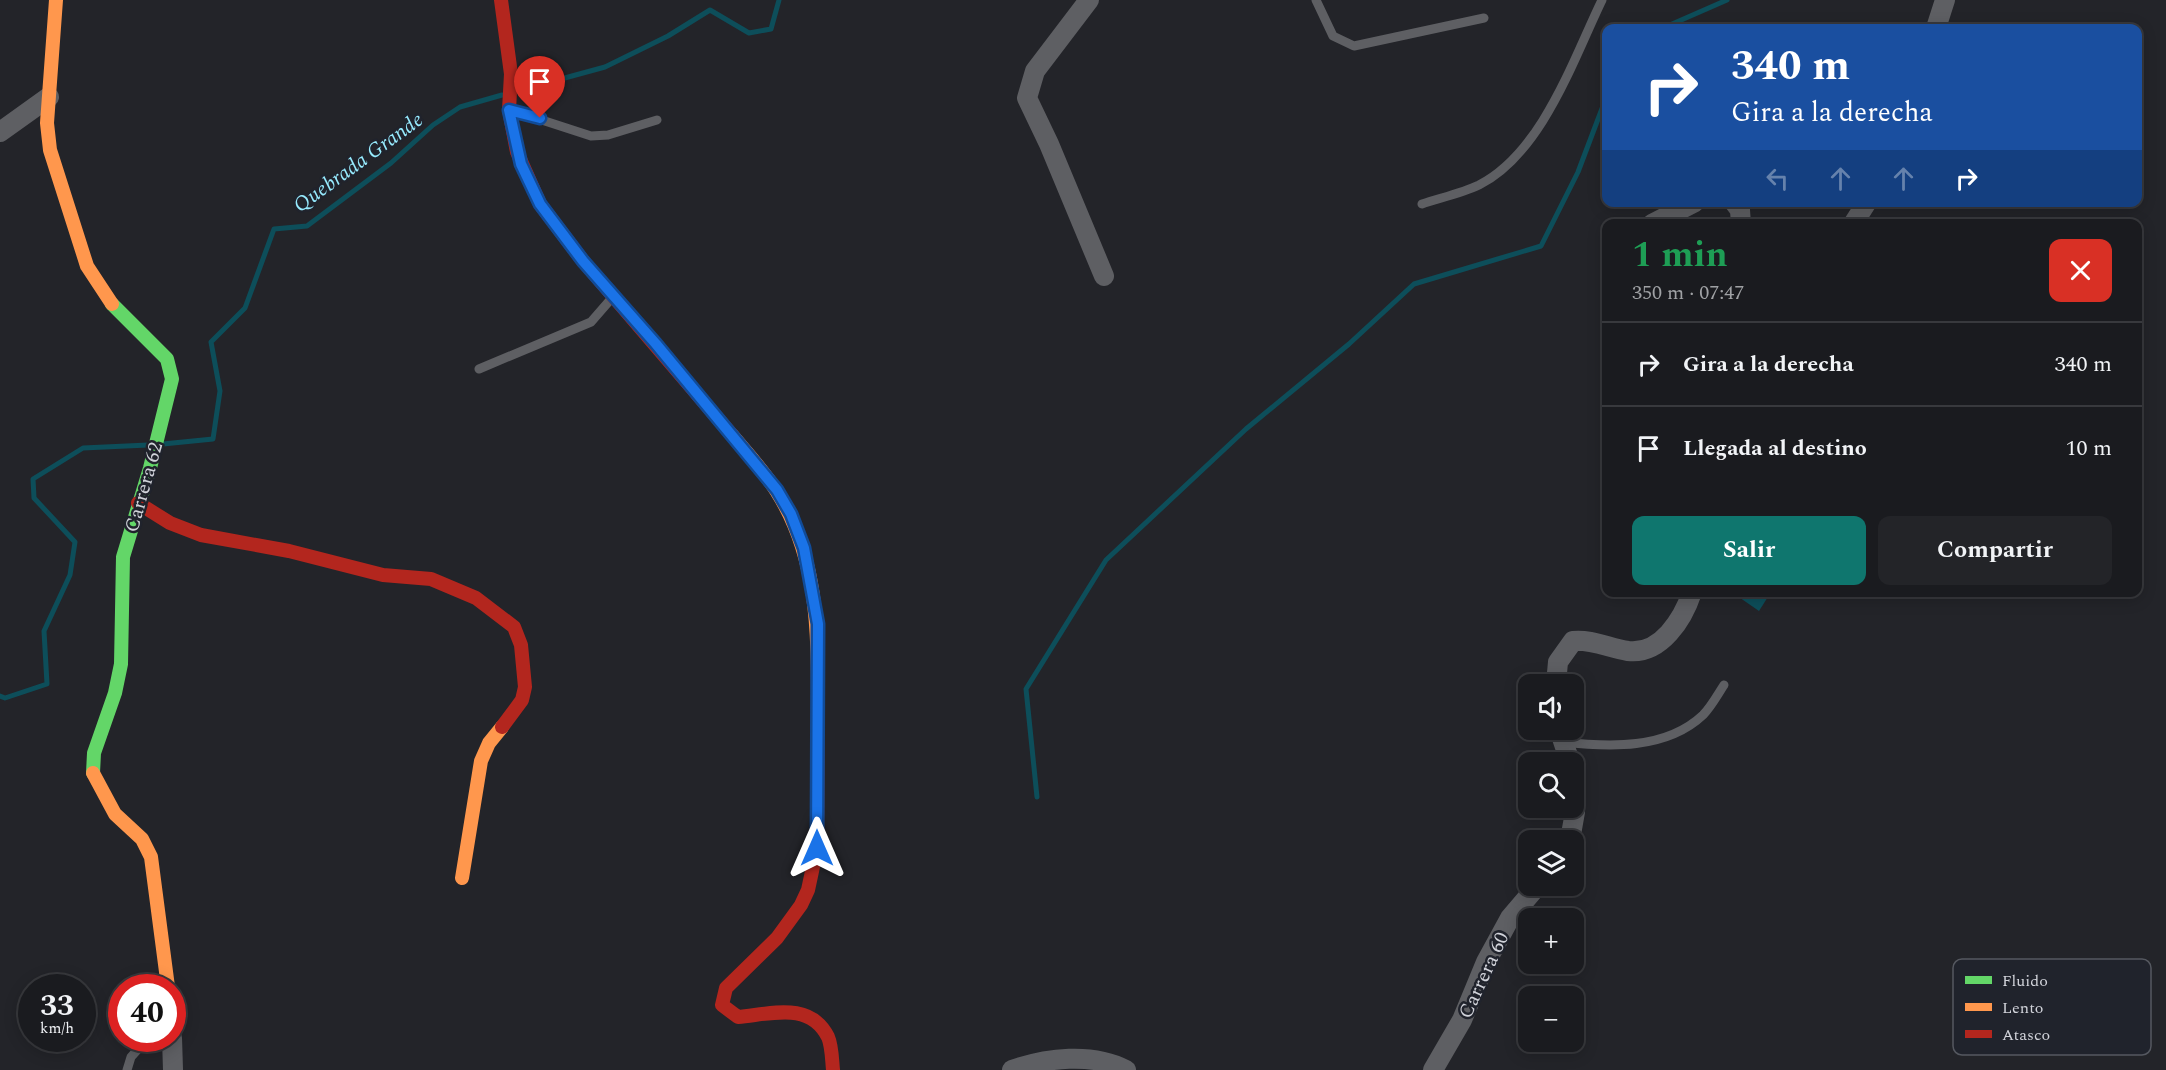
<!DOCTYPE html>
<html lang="es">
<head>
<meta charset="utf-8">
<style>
  body { margin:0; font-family:Spectral,serif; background:#232428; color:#f1f3f6; height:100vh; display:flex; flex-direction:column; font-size:22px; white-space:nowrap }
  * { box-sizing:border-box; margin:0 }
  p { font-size:20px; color:#9fa1a4 }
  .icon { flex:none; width:33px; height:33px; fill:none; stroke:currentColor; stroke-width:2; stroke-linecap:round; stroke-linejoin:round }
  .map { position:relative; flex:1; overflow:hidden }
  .panel { position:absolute; left:1602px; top:219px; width:540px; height:378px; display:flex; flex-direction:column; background:#1a1b1f; border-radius:12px; box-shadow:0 3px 15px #0003,0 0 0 2px #38393d }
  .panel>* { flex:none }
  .top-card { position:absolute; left:1602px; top:24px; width:540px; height:183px; border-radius:12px; box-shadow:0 3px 15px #0003,0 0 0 2px #38393d; background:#1a4fa0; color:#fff; overflow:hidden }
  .controls { position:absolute; left:1518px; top:674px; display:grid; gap:12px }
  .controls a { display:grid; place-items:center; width:66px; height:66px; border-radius:12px; background:#1a1b1f; box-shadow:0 3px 15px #0003,0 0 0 2px #38393d; font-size:30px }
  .speed { position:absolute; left:18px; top:974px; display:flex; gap:12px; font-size:30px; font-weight:700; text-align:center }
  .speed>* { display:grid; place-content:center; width:78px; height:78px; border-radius:50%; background:#1a1b1f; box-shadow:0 3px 15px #0003,0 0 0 2px #38393d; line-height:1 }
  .speed small { font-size:15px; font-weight:400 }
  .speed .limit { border:9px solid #d22; background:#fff; color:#111 }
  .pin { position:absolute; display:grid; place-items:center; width:51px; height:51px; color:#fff; margin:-62px -26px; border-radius:50% 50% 50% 0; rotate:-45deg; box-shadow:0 0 6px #0007 }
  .pin .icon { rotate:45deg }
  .me { position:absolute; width:66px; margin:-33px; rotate:0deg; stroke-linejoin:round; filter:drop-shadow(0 0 4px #0008) }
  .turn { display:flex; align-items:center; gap:21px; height:126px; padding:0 30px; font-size:27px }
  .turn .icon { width:78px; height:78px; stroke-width:2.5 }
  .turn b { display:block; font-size:42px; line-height:51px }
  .lanes { display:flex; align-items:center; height:57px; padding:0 30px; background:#0003; justify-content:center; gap:30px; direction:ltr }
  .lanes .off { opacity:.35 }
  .round { display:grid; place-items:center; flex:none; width:63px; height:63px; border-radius:12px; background:#232428 }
  .overview { display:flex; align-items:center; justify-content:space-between; height:102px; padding:0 30px }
  h1 { font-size:36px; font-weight:700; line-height:45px; color:#1e9e55 }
  .cta { display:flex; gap:12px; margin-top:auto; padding:12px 30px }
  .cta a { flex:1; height:69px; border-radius:12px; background:#0f766e; color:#fff; font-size:24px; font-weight:700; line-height:69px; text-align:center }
  .cta a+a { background:#232428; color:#f1f3f6 }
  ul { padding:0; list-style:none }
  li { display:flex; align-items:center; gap:18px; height:84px; padding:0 30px; border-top:2px solid #38393d }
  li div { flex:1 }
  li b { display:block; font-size:22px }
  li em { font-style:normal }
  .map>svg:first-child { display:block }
</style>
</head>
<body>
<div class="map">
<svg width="2166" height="1070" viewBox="0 0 2166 1070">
  <rect width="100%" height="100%" fill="#232429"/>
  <path fill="#0d4e5a" d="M1771,592l-12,19 -26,-18v-1z"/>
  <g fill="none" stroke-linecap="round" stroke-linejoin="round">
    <g stroke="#0d4e5a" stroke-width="5">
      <path d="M1663,28l64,-28"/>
      <path d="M517,91l88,-24 63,-31 42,-26 39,23 22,-4 8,-29"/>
      <path d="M163,444l50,-5 7,-48 -9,-49 34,-34 29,-79 33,-3 84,-63 42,-38 27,-18 42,-12"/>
      <path d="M0,696l5,2 42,-14 -3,-53 26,-56 5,-33 -41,-44 -1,-19 50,-31 65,-3"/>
      <path d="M1037,797l-11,-108 80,-129 140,-131 103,-85 65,-60 127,-38 37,-74 28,-74"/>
    </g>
    <g stroke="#5e5f63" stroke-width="9">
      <path d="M1316,0l17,36 21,10 130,-28"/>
      <path d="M511,110l80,26 17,-1 49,-15"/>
      <path d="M1422,204c18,-6 40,-11 57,-19 63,-32 94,-125 123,-185"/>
      <path d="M479,369l112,-47 20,-23"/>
      <path d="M1562,742c47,5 104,8 141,-27 8,-8 15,-21 21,-30"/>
      <path d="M127,1070l4,-13 17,-19"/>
    </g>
    <g stroke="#5e5f63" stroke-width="20">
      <path d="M1089,0l-54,71 -8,27 22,46 55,132"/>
      <path d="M1936,28l9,-28"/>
      <path d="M0,132l49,-35"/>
      <path d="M1734,202l6,8 1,14"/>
      <path d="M1652,224l43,-22"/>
      <path d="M1853,224l14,-22"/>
      <path d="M1556,684l2,-22 15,-21c18,-2 36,7 55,10 33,4 55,-32 64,-59"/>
      <path d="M1559,729l11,33"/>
      <path d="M1570,840l5,-28 -1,-32"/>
      <path d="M172,1038l1,32"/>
      <path d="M1012,1070c34,-12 80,-18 114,0"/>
      <path d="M1433,1070l29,-50 24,-58 24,-44 28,-33"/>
    </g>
    <path stroke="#63d668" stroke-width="14" d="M93,773l1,-20 21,-60 6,-29 2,-107 27,-89 22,-89 -5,-20 -55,-55"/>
    <g stroke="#ff974d" stroke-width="14">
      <path d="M56,0l-9,123 3,27 37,116 25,38"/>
      <path d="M732,435c15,18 33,37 45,57 41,65 41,139 41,212"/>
      <path d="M93,773l22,41 27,25 9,18 17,130"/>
      <path d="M462,878l19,-117 8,-18 13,-16"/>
    </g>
    <g stroke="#b3261e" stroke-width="14">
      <path d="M501,0l10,74 -2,36 8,42 23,52 43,57 149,174"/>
      <path d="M138,503l32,20 31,12 88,16 94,24 48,4 45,19 38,29 7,18 4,42 -3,13 -20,27"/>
      <path d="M818,704l-1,144 -9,42 -7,15 -24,33 -51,50 -4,17 16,12c33,-3 72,-16 90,20 4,9 4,23 5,33"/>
    </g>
  </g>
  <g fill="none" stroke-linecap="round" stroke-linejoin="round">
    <defs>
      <path id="route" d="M540,118l-31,-8 12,54 19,40 43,57 73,83 121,146 14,24 13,34 14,76 -1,224"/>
    </defs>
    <use href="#route" stroke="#114b97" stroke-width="15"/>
    <use href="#route" stroke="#1a73e8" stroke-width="10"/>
  </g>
  <g text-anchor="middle" stroke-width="5" stroke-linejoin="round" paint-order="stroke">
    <g font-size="20" fill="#d1d3da" stroke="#20232c">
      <text transform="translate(143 487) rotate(-74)" y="7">Carrera 62</text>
      <text transform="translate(1483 975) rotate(-65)" y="7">Carrera 60</text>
    </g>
    <g font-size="21" font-style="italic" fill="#97ebfe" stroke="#20232c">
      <text transform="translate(358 162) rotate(-36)" y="7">Quebrada Grande</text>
    </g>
  </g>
  <rect x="1953" y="959" width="198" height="96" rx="9" fill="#20232c" stroke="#555860" stroke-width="1.5"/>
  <rect x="1965" y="976" width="27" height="8" fill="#63d668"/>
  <rect x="1965" y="1003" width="27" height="8" fill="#ff974d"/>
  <rect x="1965" y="1030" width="27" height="8" fill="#b3261e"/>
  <g font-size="16" fill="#d1d3da">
    <text x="2002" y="986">Fluido</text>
    <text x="2002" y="1013">Lento</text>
    <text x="2002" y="1040">Atasco</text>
  </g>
</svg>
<div class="controls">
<a><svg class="icon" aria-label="sound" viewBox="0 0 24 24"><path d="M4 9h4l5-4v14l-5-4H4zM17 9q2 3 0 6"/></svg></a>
<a><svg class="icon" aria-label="search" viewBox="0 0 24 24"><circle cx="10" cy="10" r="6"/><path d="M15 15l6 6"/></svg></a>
<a><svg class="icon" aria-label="layers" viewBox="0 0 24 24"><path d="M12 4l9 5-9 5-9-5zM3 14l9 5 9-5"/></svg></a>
<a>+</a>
<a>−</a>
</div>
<div class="speed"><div>33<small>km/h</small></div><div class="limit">40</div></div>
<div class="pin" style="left:540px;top:118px;background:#d93025"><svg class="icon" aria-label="arrive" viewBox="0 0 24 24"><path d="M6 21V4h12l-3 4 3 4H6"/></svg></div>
<svg class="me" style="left:817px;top:848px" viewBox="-20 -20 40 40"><path d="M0-17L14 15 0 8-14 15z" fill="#1a73e8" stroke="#fff" stroke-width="4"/></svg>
<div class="top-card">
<div class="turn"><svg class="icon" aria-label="right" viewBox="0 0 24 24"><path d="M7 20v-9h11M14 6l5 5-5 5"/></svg><div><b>340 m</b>Gira a la derecha</div></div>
<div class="lanes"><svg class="icon off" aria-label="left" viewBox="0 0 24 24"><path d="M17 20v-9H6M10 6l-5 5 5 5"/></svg><svg class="icon off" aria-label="ahead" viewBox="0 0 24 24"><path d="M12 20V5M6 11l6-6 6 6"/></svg><svg class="icon off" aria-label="ahead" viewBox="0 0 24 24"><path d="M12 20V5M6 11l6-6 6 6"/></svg><svg class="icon" aria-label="right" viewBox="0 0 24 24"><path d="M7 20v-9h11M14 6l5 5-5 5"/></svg></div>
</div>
<section class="panel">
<div class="overview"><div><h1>1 min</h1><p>350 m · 07:47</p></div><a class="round" style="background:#d93025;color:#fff"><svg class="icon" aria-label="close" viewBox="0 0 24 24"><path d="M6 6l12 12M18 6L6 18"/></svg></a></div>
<ul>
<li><svg class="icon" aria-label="right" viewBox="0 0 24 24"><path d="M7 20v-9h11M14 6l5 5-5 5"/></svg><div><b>Gira a la derecha</b></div><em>340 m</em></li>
<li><svg class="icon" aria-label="arrive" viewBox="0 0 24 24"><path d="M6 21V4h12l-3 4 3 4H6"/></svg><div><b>Llegada al destino</b></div><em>10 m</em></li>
</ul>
<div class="cta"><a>Salir</a><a>Compartir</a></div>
</section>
</div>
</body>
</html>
